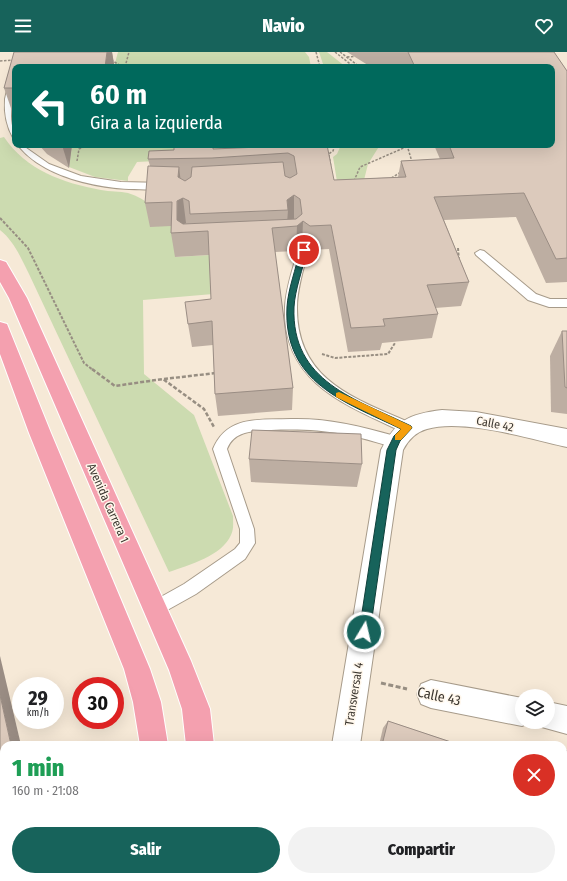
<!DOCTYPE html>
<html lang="es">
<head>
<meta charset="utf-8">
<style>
  body { margin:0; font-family:"Fira Sans Condensed",sans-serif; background:#f2f2f2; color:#202124; height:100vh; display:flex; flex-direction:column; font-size:15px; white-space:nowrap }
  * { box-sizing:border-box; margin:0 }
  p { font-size:13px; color:#757577 }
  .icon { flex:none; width:22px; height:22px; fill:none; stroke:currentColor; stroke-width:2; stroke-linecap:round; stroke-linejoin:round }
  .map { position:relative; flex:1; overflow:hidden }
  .details { position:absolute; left:0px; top:689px; width:567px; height:140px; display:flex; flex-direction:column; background:#fff; border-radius:12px 12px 0 0; box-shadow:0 4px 16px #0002 }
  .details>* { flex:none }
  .banner { position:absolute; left:12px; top:12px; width:543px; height:84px; border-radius:8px; box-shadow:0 4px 16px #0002; background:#00695c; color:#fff; overflow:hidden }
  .controls { position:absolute; left:515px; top:637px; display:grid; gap:8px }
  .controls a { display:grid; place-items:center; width:40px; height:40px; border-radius:50%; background:#fff; box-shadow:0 4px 16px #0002; font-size:20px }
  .speed { position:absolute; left:12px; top:625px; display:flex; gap:8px; font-size:20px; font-weight:700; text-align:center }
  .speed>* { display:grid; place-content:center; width:52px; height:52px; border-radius:50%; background:#fff; box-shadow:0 4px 16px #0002; line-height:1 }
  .speed small { font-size:10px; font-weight:400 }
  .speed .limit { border:6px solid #d22; background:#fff; color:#111 }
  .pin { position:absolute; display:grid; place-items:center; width:34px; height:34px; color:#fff; margin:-17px; border:2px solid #fff; border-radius:50%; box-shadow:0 1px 4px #0007 }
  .me { position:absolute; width:44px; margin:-22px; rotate:9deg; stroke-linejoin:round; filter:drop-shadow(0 0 3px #0008) }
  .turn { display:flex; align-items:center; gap:14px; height:84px; padding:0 12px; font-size:18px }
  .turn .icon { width:52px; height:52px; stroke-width:2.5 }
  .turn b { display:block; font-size:28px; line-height:34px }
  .round { display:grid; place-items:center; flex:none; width:42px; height:42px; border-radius:21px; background:#f2f2f2 }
  .overview { display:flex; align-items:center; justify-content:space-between; height:68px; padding:0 12px }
  h1 { font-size:24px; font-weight:800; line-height:30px; color:#1e9e55 }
  .cta { display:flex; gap:8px; margin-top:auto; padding:8px 12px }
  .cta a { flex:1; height:46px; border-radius:24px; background:#17635b; color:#fff; font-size:16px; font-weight:800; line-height:46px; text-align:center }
  .cta a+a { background:#f2f2f2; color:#202124 }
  header { display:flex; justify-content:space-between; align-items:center; height:52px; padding:0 12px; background:#17635b; color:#fff; font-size:18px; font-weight:800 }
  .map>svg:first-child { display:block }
</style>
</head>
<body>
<header><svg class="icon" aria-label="menu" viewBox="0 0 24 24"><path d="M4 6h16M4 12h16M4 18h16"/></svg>Navio<svg class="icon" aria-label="heart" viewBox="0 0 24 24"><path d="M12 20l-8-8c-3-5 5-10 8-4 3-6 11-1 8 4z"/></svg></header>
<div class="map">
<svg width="567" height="829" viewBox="0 0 567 829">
  <rect width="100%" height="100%" fill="#f6e9d7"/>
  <g fill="#ccdbb0">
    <path d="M118,0h187l4,5 2,10h-197z"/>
    <path d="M319,0h8l19,15h-22z"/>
    <path d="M4,85c22,33 59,46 97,53 9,2 19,1 27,3 19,6 33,20 48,33l-1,31 35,-2 3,39 -70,6 1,74 50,41 39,101c0,7 1,13 -2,19 -9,21 -42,30 -62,37l-140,-298c-8,-16 -15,-33 -29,-44v-92z"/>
    <path d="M84,93h241l-15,8 -173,9 -9,15v4l-33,-4 -26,-10 3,-21z"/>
    <path d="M341,93h39l-12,19 -4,16 -23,26 -8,-49 4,-3z"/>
    <path d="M25,825h73l-2,4h-75z"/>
  </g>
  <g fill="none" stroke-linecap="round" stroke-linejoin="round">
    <defs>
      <g id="service">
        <path d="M12,23h3c0,14 -4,27 -4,41 0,10 4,19 4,29h7l27,19 32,12 40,6 44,1 3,1 2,2 -2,2c-12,3 -27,1 -39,1 -51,-3 -129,-23 -124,-90 2,-8 3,-17 7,-24z"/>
        <path d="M303,195l5,3c-4,19 -11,38 -11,57 -1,74 59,92 116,117l2,4 -2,4 -5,1 -5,-1c-58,-27 -121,-50 -118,-125 1,-20 8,-38 13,-57z"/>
        <path d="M480,198l4,1 52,43 14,5h17v8h-18l-21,-7 -52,-45 -1,-2z"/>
        <path d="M291,367c36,-1 69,7 104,17l5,2 2,4 -2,4 -5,2c-46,-15 -75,-20 -124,-18 -17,1 -37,0 -44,19l27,80 1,14 -10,16 -49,35 -34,19 -6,3 -6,-3 -2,-5 2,-5 34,-19 51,-35 5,-6v-14l-27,-80c14,-34 47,-29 78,-30z"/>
      </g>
      <g id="minor">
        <path d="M442,358l34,2 91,17v18c-36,-8 -105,-29 -140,-18 -11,3 -19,11 -24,21l-43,295h-28l49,-295c15,-30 28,-36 61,-40z"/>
        <path d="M431,628l91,18v24h9l-9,4 -91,-18 -10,-4 -4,-10 4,-10z"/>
        <path d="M548,650l19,4v28l-29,-8 -1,-4h11z"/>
        <path d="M293,825h32l-1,4h-32z"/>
      </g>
      <path id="secondary" d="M212,825h32l-1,4h-32z"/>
      <g id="primary">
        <path d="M0,208l6,2 21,36 164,363 19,48 4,36h-28l-4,-36 -13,-39 -160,-372 -9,-16z"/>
        <path d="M0,270l7,2 2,5 42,104 99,236 11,33 7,43h-28l-7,-43 -9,-33 -95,-236 -29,-79z"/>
        <path d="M125,825h32l-1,4h-32z"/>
        <path d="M174,825h32l-1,4h-32z"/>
      </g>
    </defs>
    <use href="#service" stroke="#a79b8a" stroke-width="2"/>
    <use href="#minor" stroke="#a79b8a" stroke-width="2"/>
    <use href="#secondary" stroke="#a79b8a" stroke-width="2"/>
    <use href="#primary" stroke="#fff" stroke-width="2"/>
    <g stroke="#978e82" stroke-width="1.5" stroke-dasharray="2.5 1.5" stroke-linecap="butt">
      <path d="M316,0l4,15"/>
      <path d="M335,0l19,15"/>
      <path d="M340,0l20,15"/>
      <path d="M347,5l11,-1"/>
      <path d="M111,8l7,4v3"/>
      <path d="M0,9l15,-1"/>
      <path d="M125,15l4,-15"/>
      <path d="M407,93l5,17"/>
      <path d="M329,103l3,19"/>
      <path d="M326,104l7,-5 2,-6"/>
      <path d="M77,109l2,-12 10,-4"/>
      <path d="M388,128l13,-8"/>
      <path d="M354,129l6,-14 46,-20 10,-2"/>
    </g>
    <g stroke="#978e82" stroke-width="2" stroke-dasharray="3 1.5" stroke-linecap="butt">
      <path d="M0,166l28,30 56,115 9,7"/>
      <path d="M458,196l1,13"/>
      <path d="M322,302l13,4 53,-4 7,-11"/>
    </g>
    <g stroke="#978e82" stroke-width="2.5" stroke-dasharray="4 2" stroke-linecap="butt">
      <path d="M92,317l23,17 48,-7 41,30 10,18"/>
      <path d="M164,327l52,-6"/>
    </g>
    <path stroke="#978e82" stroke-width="3" stroke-dasharray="5 2.5" stroke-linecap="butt" d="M381,631l26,6"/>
    <use href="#service" fill="#fff" fill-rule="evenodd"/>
    <use href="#minor" fill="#fff" fill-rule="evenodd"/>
    <use href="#secondary" fill="#f9cfd7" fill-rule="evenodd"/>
    <use href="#primary" fill="#f4a0af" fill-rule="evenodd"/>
  </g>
  <g fill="#bdaea2">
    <path d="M14,0h98l2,12v3h-99v47h-2l-9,-26z"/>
    <path d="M347,0h207l13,19v211l-21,1 -30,-66 -72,3 25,62 -8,24 -26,2 3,6 -6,24 -50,5 -2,7 -32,2 -19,-103 -20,1 -7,-4 -6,5 -21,1 18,136 -1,22 -74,6 -3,-22 -2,-49 -21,2 -4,-23 23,-25 -2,-44 -34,2 -4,-24v-7l-21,1 -5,-24 5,-37 -2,-7 26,-9 39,-5 1,4 94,-4 26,35 64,-3 3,-16 39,-2 -6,-14h118v-78h-181z"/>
    <path d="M39,93h45l-12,1 -3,22 -22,-14z"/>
    <path d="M562,279h5v83l-16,-2 -1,-56z"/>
    <path d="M249,407l113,5 -5,23 -106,-5z"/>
    <path d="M388,669l72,24h-81l4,-17z"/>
    <path d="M563,698l4,1v66l-4,-1z"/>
    <path d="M347,825h96l-1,4h-96z"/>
  </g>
  <g fill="#9a8d84">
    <path d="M107,0h5l2,12v3h-9z"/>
    <path d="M62,93h10l-3,23z"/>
    <path d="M179,115l7,56 -5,3 -4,-6 1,-43z"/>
    <path d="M294,143v25l-7,4 1,-14 -1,-10z"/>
    <path d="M303,169l-1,25 -6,5 1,-25z"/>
    <path d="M0,604l21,89h-10l-11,-50z"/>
    <path d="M4,814v5l-4,-1v-2z"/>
  </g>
  <g fill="#dccabc" stroke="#9a8d84" fill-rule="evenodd">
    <path d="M14,0h93l-2,15h-90v21h-11z"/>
    <path d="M408,0h146l13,19v187l-11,1 -32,-66 -90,4 35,85 -42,3 11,29 -55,5 2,7 -34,2 -20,-103 -21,1 -7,-5 -6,5 -25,2 21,160 -78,6 -3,-73 -24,3 -3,-22 26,-3 -3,-68 -37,2 1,-31 -27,1 3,-37 31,1 -1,10 7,4 6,-4 1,-10 91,-5 2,14 5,2 7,-4 -3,-18 -6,-3 -76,5 -64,1 1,-8 25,-1v-5h39v4l95,-4h19l7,35 72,-3 -5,-16 53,-3 -5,-13h103v-78h-137zM294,143l6,4 2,15 -6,5 -113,5 -6,-4v-19l6,-3 6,3 1,13 98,-4 -1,-10z"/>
    <path d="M562,279h5v57l-2,-1z"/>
    <path d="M252,378l109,4 1,30 -113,-5z"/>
    <path d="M0,643l11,50h-7v121l-4,2z"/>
    <path d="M388,669l72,24h-78z"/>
    <path d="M563,698l4,1v58l-4,-1z"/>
    <path d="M350,825h93l-1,4h-93z"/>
  </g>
  <path fill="#17635b" stroke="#0f403b" d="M304,196l3,2c-4,19 -12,39 -13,57 -3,75 62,92 117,119l1,2 -12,13 -4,9 -26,182 -2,3 -4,2 -4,-2 -1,-3 28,-182 7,-14 7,-7c-56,-27 -118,-46 -114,-122 1,-18 9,-38 13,-57z"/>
  <path fill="#f59e0b" d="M339,340l72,34 1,2 -11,12h-6v-5l6,-6 -65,-32v-4z"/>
  <g text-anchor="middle" stroke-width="3" stroke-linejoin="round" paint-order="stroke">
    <g font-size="12" fill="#3d3831" stroke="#fff7ec">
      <text transform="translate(495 372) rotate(11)" y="4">Calle 42</text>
      <text transform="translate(108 451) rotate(66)" y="4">Avenida Carrera 1</text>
      <text transform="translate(354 642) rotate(-81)" y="4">Transversal 4</text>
    </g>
    <g font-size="14" fill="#3d3831" stroke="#fff7ec">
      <text transform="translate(439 644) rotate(12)" y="5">Calle 43</text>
    </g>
  </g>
</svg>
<div class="controls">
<a><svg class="icon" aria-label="layers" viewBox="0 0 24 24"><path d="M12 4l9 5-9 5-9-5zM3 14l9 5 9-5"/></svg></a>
</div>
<div class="speed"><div>29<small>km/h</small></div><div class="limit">30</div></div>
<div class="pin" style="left:304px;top:198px;background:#d93025"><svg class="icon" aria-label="arrive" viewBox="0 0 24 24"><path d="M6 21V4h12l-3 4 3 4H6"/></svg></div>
<svg class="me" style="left:364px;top:580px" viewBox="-20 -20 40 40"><circle r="17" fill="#17635b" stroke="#fff" stroke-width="3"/><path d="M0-11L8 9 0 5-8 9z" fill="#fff"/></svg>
<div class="banner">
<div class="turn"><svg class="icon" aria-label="left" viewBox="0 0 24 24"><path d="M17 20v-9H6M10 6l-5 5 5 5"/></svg><div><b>60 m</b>Gira a la izquierda</div></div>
</div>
<section class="details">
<div class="overview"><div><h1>1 min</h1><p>160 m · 21:08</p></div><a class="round" style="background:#d93025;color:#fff"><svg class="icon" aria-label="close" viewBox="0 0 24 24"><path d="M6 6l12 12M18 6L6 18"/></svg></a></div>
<div class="cta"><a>Salir</a><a>Compartir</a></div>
</section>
</div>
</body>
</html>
